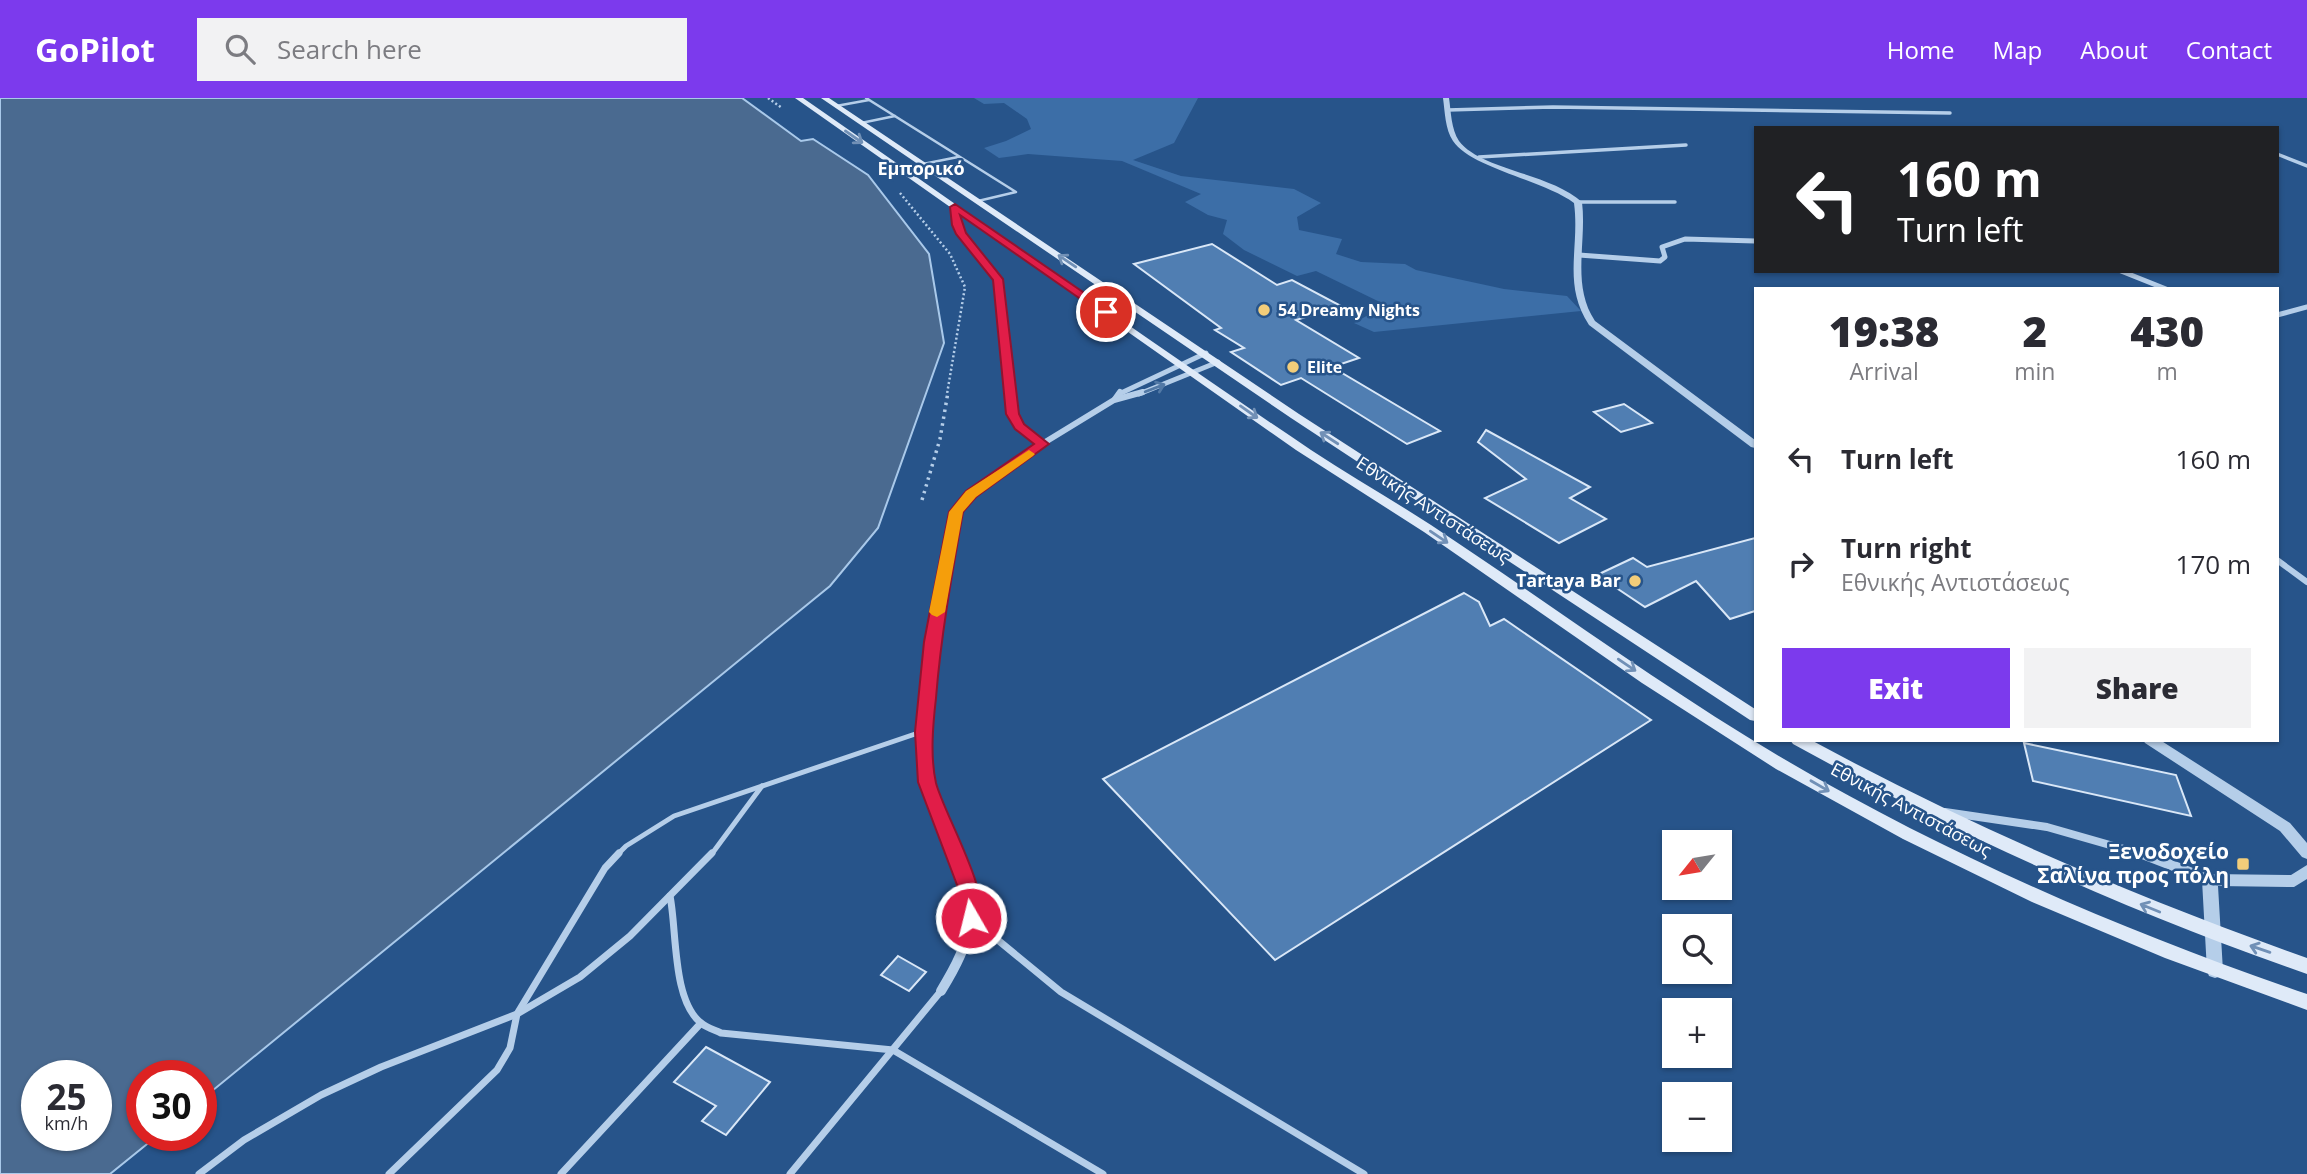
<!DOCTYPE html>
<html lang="en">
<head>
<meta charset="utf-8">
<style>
  body { margin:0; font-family:"Open Sans",sans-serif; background:#f2f2f3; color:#2b2b33; height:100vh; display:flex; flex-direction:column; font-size:26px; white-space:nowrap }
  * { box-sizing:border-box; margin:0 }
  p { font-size:23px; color:#7c7c81 }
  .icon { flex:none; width:38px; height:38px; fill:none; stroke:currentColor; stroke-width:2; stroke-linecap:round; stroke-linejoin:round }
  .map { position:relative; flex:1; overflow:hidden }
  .sheet { position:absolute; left:1754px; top:189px; width:525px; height:455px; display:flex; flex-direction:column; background:#fff; border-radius:0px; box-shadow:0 2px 5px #0004 }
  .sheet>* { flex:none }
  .top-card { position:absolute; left:1754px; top:28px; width:525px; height:147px; border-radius:0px; box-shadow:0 2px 5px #0004; background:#202124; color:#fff; overflow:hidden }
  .needle { width:46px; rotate:240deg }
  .fabs { position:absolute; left:1662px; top:732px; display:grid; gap:14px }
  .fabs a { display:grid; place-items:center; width:70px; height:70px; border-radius:0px; background:#fff; box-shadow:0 2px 5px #0004; font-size:35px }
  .speed { position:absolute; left:21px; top:962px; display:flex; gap:14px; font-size:35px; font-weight:700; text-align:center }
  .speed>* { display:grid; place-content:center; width:91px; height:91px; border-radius:50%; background:#fff; box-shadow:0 2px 5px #0004; line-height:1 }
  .speed small { font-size:18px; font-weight:400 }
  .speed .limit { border:10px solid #d22; background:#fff; color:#111 }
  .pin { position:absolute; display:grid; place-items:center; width:60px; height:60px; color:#fff; margin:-30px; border:4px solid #fff; border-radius:50%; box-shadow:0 2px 7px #0007 }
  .me { position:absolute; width:77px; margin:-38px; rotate:352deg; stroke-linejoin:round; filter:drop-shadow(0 0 5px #0008) }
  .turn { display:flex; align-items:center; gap:24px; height:147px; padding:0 28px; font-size:32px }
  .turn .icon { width:91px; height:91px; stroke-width:2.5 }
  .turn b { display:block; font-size:49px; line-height:60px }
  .eta { display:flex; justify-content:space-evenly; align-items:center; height:119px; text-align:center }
  .eta b { font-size:42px; font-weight:800; line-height:49px }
  .cta { display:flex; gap:14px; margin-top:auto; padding:14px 28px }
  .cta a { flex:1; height:80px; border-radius:0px; background:#7c3aed; color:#fff; font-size:28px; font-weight:800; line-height:80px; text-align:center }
  .cta a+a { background:#f2f2f3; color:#2b2b33 }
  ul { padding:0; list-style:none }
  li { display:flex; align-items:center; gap:21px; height:105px; padding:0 28px }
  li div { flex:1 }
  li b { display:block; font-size:26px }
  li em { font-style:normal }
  header { display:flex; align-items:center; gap:42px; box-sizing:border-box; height:98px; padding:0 35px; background:#7c3aed; color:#fff }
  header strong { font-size:33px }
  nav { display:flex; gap:38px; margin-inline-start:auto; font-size:24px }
  .search { width:490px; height:63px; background:#f2f2f3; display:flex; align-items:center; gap:18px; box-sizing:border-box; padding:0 24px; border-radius:0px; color:#7c7c81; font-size:26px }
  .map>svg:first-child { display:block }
</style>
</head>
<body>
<header>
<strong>GoPilot</strong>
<div class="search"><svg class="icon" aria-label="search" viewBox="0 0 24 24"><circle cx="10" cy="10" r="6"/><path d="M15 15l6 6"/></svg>Search here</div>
<nav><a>Home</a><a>Map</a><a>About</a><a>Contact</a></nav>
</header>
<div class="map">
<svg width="2307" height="1076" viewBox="0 0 2307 1076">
  <rect width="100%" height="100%" fill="#27548a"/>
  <path fill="#3c6ea7" d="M974,0h224l-24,45 -41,17 48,16 113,13 27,14 -24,14 2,13 43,9 -6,15 25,8 44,2 11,6 88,19 63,7 14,15 -207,21 -20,-9 32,-18 -70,-34 -19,5 -53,-26 -21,-16 4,-14 -19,-5 -23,-13 16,-8 -79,-33 -94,-7 -29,4 -15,-10 22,-7 25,-12 -4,-10 -23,-16 -20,1z"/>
  <path fill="#4a6a90" stroke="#a9c9ea" stroke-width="2" fill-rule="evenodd" d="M0,0h742l59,43 12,-2 55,36 61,79 15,89 -66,185 -48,58 -629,514v-24h-59v60h15l-47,38h-110zM96,978v60h-59v-60z"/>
  <g fill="#507eb2" stroke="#d9e7f7" stroke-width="2">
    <path d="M1212,146l65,41 15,-5 49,26 -45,14 63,38 -27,9 108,64 -33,13 -106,-66 -20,7 -50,-33 13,-4 -29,-18 6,-2 -87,-64z"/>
    <path d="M1624,306l28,19 -31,9 -27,-20z"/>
    <path d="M1486,332l104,57 -20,11 36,21 -47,24 -74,-45 41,-19 -48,-37z"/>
    <path d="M1755,440v73l-25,8 -34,-38 -51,26 -48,-32 36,-17 14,9z"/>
    <path d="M1464,495l15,9 11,24 14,-7 147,101 -376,240 -172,-181z"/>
    <path d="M2024,645l152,32 15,41 -158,-35z"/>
    <path d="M898,858l28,16 -17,19 -28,-16z"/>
    <path d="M706,949l64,35 -44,53 -24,-14 14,-15 -42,-24z"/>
  </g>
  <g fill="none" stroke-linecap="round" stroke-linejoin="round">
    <g stroke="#b5cee9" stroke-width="2.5" stroke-dasharray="2 2.5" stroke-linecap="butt">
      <path d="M768,0l14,10"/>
      <path d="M900,95l50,61 15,33 -18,107"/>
    </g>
    <path stroke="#b5cee9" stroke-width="3.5" stroke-dasharray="2.5 4.5" stroke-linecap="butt" d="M922,402l18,-61 8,-47"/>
    <g stroke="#b5cee9" stroke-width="2.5">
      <path d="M866,0l150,94 -38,9"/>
      <path d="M836,8l33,-6"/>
      <path d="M861,25l34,-7"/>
      <path d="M923,66l35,-7"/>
      <path d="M955,109l4,23"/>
    </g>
    <path stroke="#b5cee9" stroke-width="3.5" d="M958,130l40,51 12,115"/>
    <path stroke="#b5cee9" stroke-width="4.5" d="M1010,294c3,30 9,34 32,52"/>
    <g stroke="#b5cee9" stroke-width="5">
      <path d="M617,757l9,-9 48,-30 250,-85"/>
      <path d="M711,757l51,-69"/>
    </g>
    <g stroke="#b5cee9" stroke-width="7">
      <path d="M670,798c7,34 2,104 31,127 6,5 14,7 20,10l172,17 210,124"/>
      <path d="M971,820l90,74 303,182"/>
      <path d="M199,1076l45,-34 77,-45 60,-28 136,-53 88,-146 14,-15"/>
      <path d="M389,1076l108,-104 13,-22 7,-34 63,-37 50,-41 82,-83"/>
      <path d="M561,1076l140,-151"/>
      <path d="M790,1076l151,-183"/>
    </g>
    <g stroke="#b5cee9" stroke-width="3.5">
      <path d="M1448,12l105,-3 397,6"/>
      <path d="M2277,56l30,12"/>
      <path d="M1479,59l207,-12"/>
      <path d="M1578,104h97"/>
    </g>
    <g stroke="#b5cee9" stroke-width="5">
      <path d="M1579,157l81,6 5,-4 -3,-10 23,-8 70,2"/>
      <path d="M2121,173l45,18"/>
      <path d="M2277,217l30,-8"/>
      <path d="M1119,296l87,-41"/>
      <path d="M1139,296l79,-32"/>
    </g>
    <g stroke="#b5cee9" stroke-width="6">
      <path d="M1115,301l5,-7"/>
      <path d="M2277,462l30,22"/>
      <path d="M939,501l13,-75 4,-12 15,-18 71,-50 72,-44 29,-8"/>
    </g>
    <g stroke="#b5cee9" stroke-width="8">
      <path d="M940,499l-16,134 3,51 28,73"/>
      <path d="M1945,714l102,15 98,28"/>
    </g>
    <g stroke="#b5cee9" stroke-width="10">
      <path d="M2140,755l70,27"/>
      <path d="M941,893c33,-54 37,-78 14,-138"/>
    </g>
    <g fill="#b5cee9" fill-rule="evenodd">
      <path d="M1443,0h6c2,13 2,31 10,43 22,29 91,32 123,61 5,40 -11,83 13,119l160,119v8l-4,-1 -162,-122c-27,-41 -9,-77 -15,-122 -31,-23 -103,-35 -121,-62 -8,-12 -8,-29 -10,-43z"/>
      <path d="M2143,642h17l130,83 17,20v16l-5,-2 -22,-26 -135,-88z"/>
      <path d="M2307,767v14l-13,8 -76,-1 5,85 -2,5 -6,2 -6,-2 -2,-5 -5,-91 3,-4 5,-2 81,1z"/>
    </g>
    <g fill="#dfeaf8" fill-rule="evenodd">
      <path d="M795,0h8c169,117 337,237 508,352 39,26 80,49 120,75 118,78 231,162 353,234 165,97 342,173 523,235v16l-142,-52 -133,-56 -129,-63 -127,-70 -134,-86 -218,-151 -128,-82z"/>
      <path d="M821,0h8l470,316 456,295v12l-5,-1 -459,-302z"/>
      <path d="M1790,642h21c160,87 325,157 496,218v16c-178,-62 -349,-139 -514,-230z"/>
    </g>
  </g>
  <defs><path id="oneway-shaft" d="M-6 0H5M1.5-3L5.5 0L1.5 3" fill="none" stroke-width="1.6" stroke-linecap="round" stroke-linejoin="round" transform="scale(1.75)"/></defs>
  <g stroke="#7190b6">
    <use href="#oneway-shaft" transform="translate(854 39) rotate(35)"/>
    <use href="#oneway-shaft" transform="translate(1067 163) rotate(-146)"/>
    <use href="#oneway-shaft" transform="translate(1249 314) rotate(35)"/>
    <use href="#oneway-shaft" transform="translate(1329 340) rotate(-147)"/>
    <use href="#oneway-shaft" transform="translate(1439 439) rotate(34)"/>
    <use href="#oneway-shaft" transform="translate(1627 567) rotate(34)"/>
    <use href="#oneway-shaft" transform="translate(1820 688) rotate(30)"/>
    <use href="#oneway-shaft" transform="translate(2150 810) rotate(-158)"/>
    <use href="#oneway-shaft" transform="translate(2260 851) rotate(-161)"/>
  </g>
  <use stroke="#5279a6" href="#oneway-shaft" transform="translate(1155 290) rotate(-21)"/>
  <path fill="#e11d48" stroke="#92132f" stroke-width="2" d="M955,106l157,108 -10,2 -142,-99 6,18 37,46 16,135 5,10 25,20 -73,53 -13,15c-11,62 -22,123 -27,186 -3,26 -6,58 0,85 8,31 57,113 43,141h-15l-7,-39 -39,-103 -3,-50 9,-90 25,-130 17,-21 68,-47 -19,-15 -9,-15 -13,-134 -37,-46 -4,-9 -2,-18z"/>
  <path fill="#f59e0b" d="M1029,352l6,4 -2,2 -57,41 -13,15 -18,100 -8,5 -5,-2 -3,-3 20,-100 17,-21z"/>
  <g fill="#f2cd7a" stroke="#27548a" stroke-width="2.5">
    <circle cx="1264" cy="212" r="7"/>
    <circle cx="1293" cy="269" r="7"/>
    <circle cx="1635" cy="483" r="7"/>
    <rect x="2236" y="759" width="14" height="14" rx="3.5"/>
  </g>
  <g text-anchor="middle" stroke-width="5" stroke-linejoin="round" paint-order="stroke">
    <g font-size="16" font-weight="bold" fill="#fff" stroke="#27548a" text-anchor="start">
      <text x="1278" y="218">54 Dreamy Nights</text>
      <text x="1307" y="275">Elite</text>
    </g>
    <g font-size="18" font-weight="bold" fill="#fff" stroke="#27548a">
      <text x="921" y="77">Εμπορικό</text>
    </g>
    <g font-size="18" fill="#fff" stroke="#27548a">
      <text transform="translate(1433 412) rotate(33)" y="6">Εθνικής Αντιστάσεως</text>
      <text transform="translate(1911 712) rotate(28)" y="6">Εθνικής Αντιστάσεως</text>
    </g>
    <g font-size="18" font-weight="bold" fill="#fff" stroke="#27548a" text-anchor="end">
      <text x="1621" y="489">Tartaya Bar</text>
    </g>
    <g font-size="21" font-weight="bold" fill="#fff" stroke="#27548a" text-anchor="end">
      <text x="2229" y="761">Ξενοδοχείο<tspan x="2229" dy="24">Σαλίνα προς πόλη</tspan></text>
    </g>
  </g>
</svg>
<div class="fabs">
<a><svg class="needle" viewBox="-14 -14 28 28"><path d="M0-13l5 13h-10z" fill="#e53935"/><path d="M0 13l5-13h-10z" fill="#7c7c81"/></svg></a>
<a><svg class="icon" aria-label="search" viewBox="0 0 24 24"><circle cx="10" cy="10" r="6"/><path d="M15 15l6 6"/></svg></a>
<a>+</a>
<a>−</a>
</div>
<div class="speed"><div>25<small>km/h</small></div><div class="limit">30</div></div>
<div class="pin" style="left:1106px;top:214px;background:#d93025"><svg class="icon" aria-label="arrive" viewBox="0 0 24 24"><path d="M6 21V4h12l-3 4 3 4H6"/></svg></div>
<svg class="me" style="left:971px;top:820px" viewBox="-20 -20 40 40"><circle r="17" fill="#e11d48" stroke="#fff" stroke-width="3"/><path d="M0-11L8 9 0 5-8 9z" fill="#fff"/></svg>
<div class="top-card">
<div class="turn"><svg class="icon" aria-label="left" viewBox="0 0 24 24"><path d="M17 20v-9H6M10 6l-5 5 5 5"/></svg><div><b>160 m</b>Turn left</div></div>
</div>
<section class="sheet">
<div class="eta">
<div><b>19:38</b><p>Arrival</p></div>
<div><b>2</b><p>min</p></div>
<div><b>430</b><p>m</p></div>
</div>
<ul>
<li><svg class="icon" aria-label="left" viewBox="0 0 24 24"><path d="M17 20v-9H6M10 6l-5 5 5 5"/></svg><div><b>Turn left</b></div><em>160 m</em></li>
<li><svg class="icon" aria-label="right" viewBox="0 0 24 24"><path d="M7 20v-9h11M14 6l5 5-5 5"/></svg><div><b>Turn right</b><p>Εθνικής Αντιστάσεως</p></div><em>170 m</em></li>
</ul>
<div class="cta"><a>Exit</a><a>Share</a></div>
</section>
</div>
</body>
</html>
